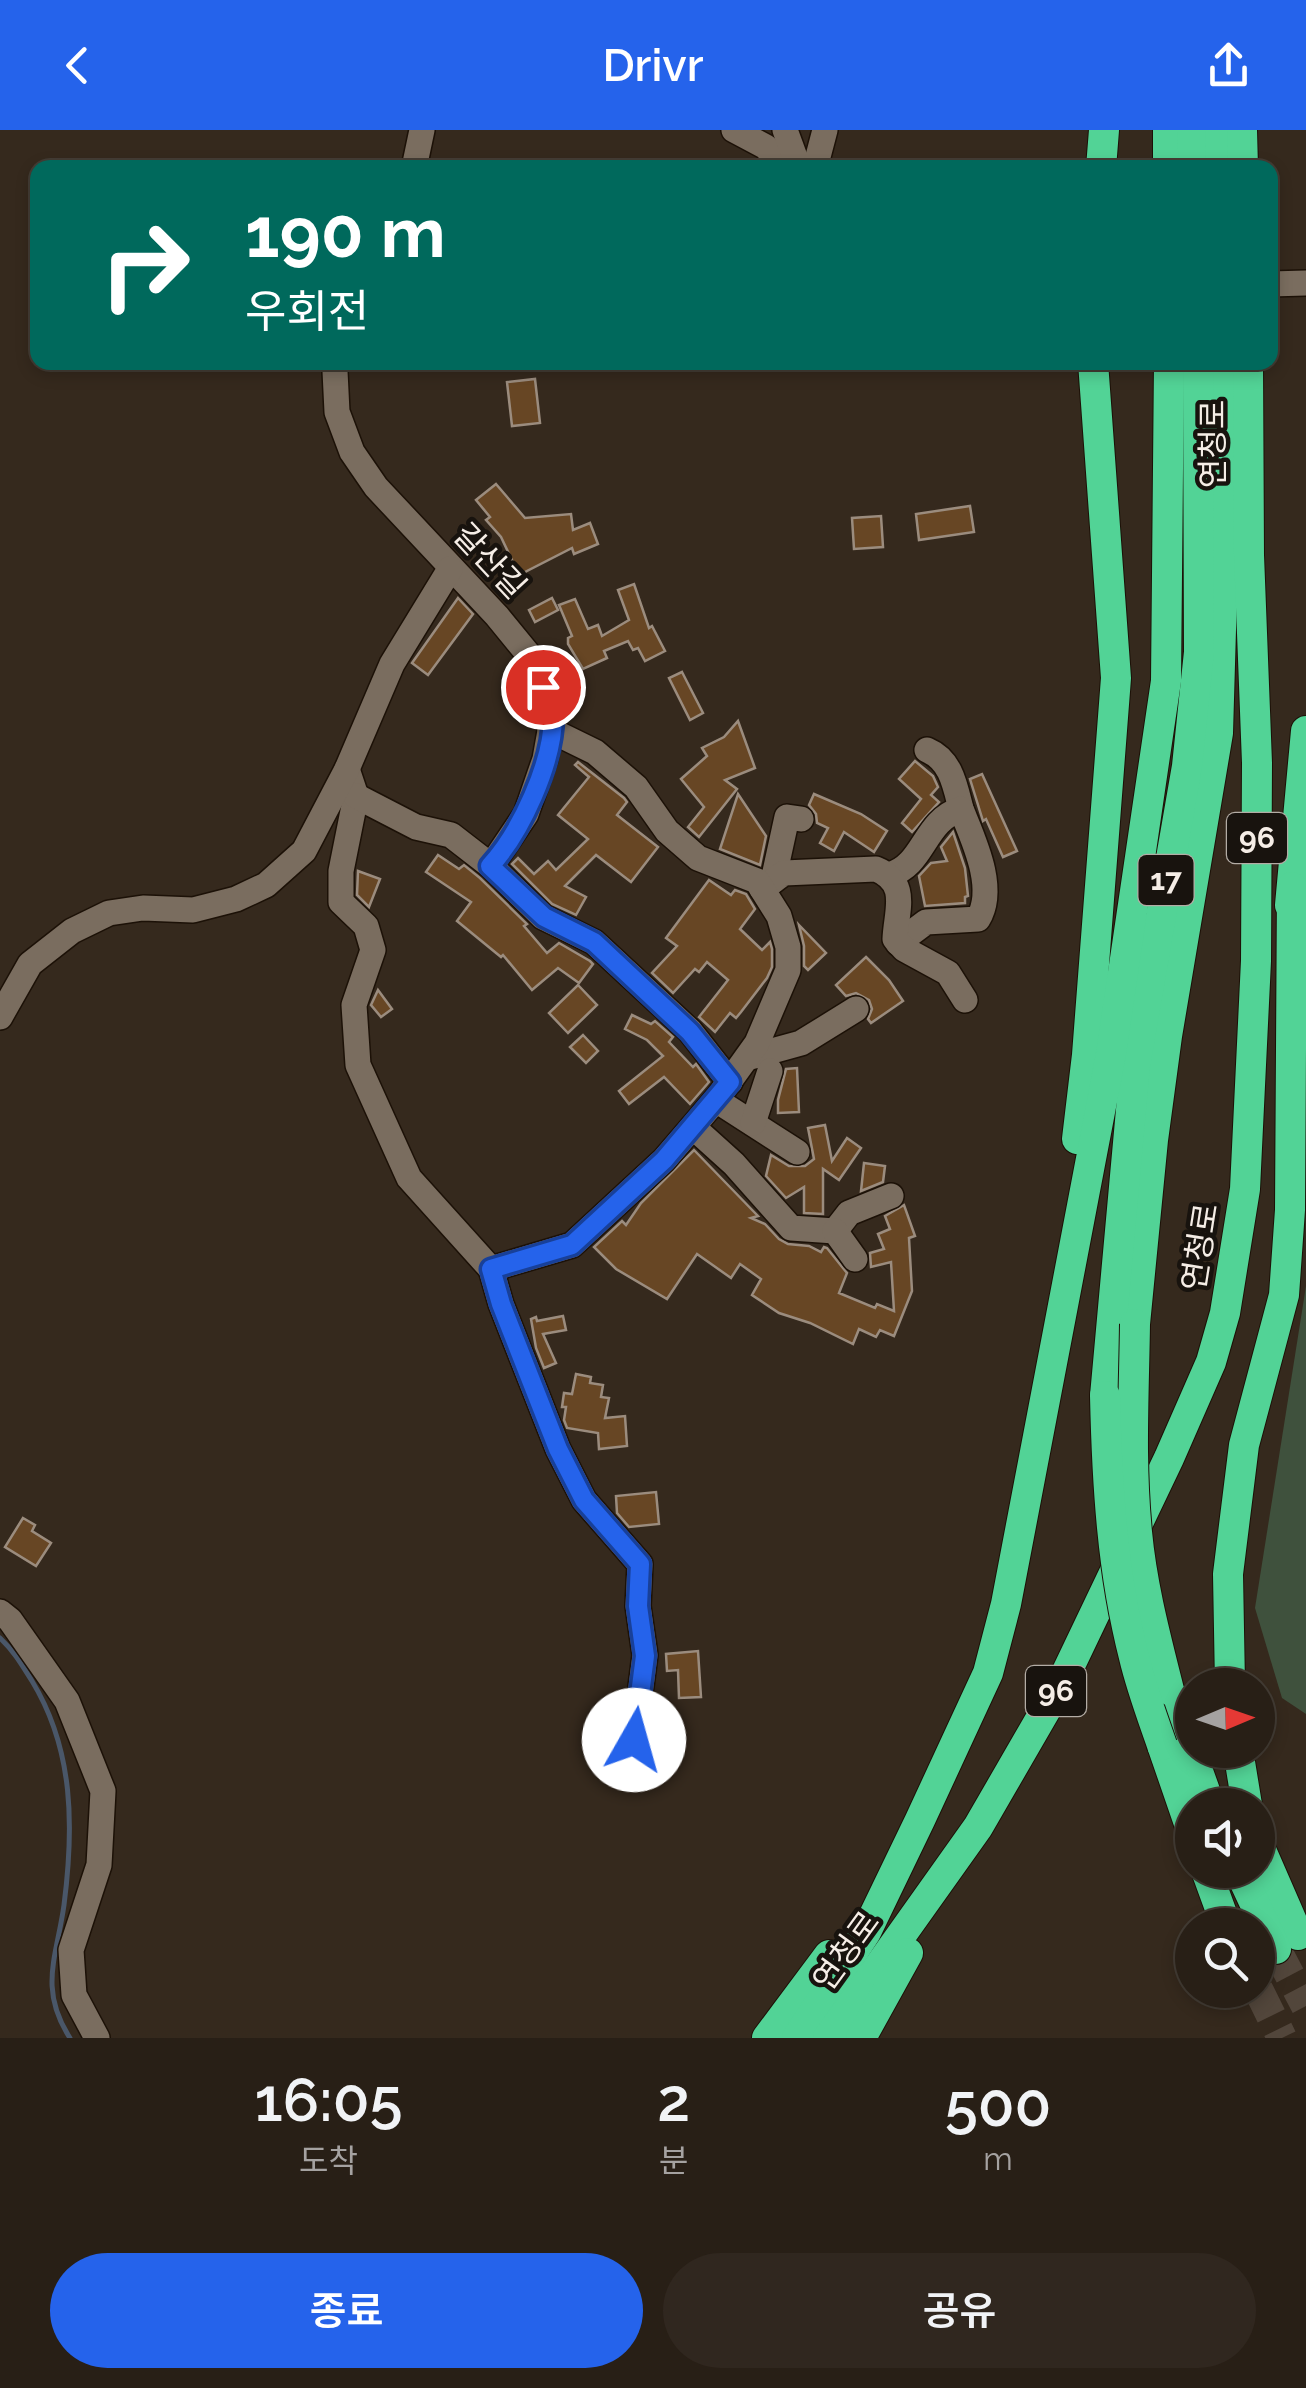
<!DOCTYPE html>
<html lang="ko">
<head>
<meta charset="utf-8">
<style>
  body { margin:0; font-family:Raleway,"Noto Sans KR",sans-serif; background:#30271f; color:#f1f3f6; height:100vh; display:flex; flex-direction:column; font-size:38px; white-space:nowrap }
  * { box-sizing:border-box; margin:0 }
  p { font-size:32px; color:#a5a2a1 }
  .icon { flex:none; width:55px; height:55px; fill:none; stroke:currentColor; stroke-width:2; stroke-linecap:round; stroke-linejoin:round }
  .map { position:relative; height:1908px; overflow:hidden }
  .panel { display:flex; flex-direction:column; background:#281f16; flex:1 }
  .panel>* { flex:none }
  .banner { position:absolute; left:30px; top:30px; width:1248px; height:210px; border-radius:20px; box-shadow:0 5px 15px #0003,0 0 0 2px #443d35; background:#00695c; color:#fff; overflow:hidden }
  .needle { width:65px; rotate:88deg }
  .fabs { position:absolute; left:1175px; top:1538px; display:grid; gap:20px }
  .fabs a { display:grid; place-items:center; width:100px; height:100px; border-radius:50%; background:#281f16; box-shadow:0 5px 15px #0003,0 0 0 2px #443d35; font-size:50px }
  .pin { position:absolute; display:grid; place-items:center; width:85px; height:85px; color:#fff; margin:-42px; border:5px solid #fff; border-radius:50%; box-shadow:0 2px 10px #0007 }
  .me { position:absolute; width:110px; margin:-55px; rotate:7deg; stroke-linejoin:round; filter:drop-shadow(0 0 8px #0008) }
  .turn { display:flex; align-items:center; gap:35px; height:210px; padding:0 50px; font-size:45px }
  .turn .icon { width:130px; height:130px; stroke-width:2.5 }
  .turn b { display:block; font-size:70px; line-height:85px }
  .eta { display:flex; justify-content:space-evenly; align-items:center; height:170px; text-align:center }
  .eta b { font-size:60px; font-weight:600; line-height:70px }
  .button { display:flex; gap:20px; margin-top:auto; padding:20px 50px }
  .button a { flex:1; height:115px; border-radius:60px; background:#2563eb; color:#fff; font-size:40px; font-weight:600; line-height:115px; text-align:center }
  .button a+a { background:#30271f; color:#f1f3f6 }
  header { display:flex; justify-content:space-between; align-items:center; height:130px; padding:0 50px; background:#2563eb; color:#fff; font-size:45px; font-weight:600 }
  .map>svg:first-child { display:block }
</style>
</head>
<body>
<header><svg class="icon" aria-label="back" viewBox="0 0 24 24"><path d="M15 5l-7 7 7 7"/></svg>Drivr<svg class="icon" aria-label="share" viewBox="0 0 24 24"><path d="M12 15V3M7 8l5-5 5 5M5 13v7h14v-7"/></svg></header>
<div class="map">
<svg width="1306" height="1908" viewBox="0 0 1306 1908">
  <rect width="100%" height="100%" fill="#35291d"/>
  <path fill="#3f513d" d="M1306,1156v428l-24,-16 -27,-90z"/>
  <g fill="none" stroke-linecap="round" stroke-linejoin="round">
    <path stroke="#4a5769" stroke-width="5" d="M0,1508c14,13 22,27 32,43 42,69 42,146 32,224 -7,51 -26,84 6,133"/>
  </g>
  <g fill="#674624" stroke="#9b8c7e" stroke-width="2.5">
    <path d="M535,249l5,44 -28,3 -5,-44z"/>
    <path d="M496,354l29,34 46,-4 2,16 17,-7 8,21 -24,10 -2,-6 -53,27 -18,-38 -15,-17 4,-3 -14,-17z"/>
    <path d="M970,376l4,26 -55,8 -3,-26z"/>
    <path d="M881,386l2,31 -29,2 -2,-31z"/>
    <path d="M634,454l15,44 3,-2 13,25 -20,10 -7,-13 -5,2 -5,-9 -24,10 3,7 -24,11 -15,-25v-6l4,-2 -13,-31 16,-6 13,30 10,-4 4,11 27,-16 -11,-30z"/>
    <path d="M458,468l15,16 -45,61 -16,-12z"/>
    <path d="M552,468l6,12 -23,12 -6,-12z"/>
    <path d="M682,542l21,41 -13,7 -21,-42z"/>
    <path d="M738,591l17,47 -30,12 12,9 -38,48 -11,-10 16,-20 -23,-28 26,-23 -5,-8 22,-11z"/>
    <path d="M915,631l18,15 5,11 -7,8 8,7 -27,30 -10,-9 19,-24 -22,-20z"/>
    <path d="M578,632l46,36 3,4 -10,13 41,32 -27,35 -35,-27 -31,31 21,11 -10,18 -24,-11 -40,-40 6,-6 16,16 14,-13 8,9 32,-31 -30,-24 31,-38 -14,-12z"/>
    <path d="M982,644l35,77 -14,6 -17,-38 -3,2 -13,-42z"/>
    <path d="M738,664l28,42 -6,29 -40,-16z"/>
    <path d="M814,664l47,20 26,17 -13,21 -30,-20 -10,19 -14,-8 8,-15 -11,-5 -1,-9 -7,-9z"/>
    <path d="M953,702l12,36 3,28 -3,1v6l-40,3 -6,-30 12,-13 16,-2 -6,-14z"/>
    <path d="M438,725l21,14 5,-4 16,13 47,46 -3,2 23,27 12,-10 31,18 3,3 -14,19 -21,-15 -26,22 -29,-35 -2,2 -44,-36 14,-19 -45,-30z"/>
    <path d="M358,741l22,8 -11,28 -12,-12z"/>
    <path d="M709,750l22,15 4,-5 11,4 9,15 -15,20 22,21 8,-8 2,7v18l-5,11 -26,34 -5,6 -6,-5 -15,19 -16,-15 29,-37 -21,-18 -8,10 -4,-3 -22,24 -21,-20 25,-27 -11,-8z"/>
    <path d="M799,795l27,28 -18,17 -4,-4v-20z"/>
    <path d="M866,827l23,23 14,21 -32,22 -3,-4 4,-10 -3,-9 -13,-7 -10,3 -10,-11z"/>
    <path d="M578,855l19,20 -29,28 -19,-20z"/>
    <path d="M378,860l14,19 -11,8 -10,-12z"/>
    <path d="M632,885l19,9 4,-3 18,16 -4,5 24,25 3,-3 13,18 -19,22 -26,-27 -35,27 -10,-13 44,-35 -16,-16 -22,-11z"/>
    <path d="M583,905l15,16 -12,12 -16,-16z"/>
    <path d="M797,938l2,44 -21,1v-13l8,-31z"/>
    <path d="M825,995l7,36 15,-23 14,10 -22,32 -16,-11v45l-19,-1v-26l-18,11 -20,-22 5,-21 18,11h16l9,-7 -6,-31z"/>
    <path d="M694,1020l64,66 -7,2 14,6 14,15 9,5 21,2 12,6 3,-5 3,1 20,25 -8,20 36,15 2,-4 17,7 -3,-49 -20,5 -1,-14 14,-4 -6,-15 12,-5 -5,-13 19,-11 11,31 -6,2 3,53 -18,45 -14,-6 -4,7 -17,-8 -6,15 -43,-21 -31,-10 -27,-18 9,-16 -21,-15 -9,14 -34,-24 -30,45 -51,-30 -22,-22 28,-26 4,4 15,-22z"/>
    <path d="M864,1033l21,3 -2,16 -22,9z"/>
    <path d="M563,1186l3,14 -23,4 13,29 -12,5 -8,-20 -5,-29 5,-2 1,4z"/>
    <path d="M576,1244l15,3 -1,6 13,2 -2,12 8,1 -4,20 20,-2 2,30 -28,3 -1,-16 -31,-5 -3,-8 2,-13h-4l2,-14 8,1z"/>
    <path d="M656,1362l3,32 -30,3 -12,-14 -1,-17z"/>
    <path d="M23,1388l12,7 -3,6 19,12 -15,23 -31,-19z"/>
    <path d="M698,1521l3,46 -22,1 -1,-28 -11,1 -1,-17z"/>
  </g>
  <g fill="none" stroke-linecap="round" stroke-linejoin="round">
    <g stroke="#52463b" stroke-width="30" stroke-dasharray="30 15" stroke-linecap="butt">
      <path d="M1276,1819l30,57"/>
      <path d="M1258,1859l24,49"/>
    </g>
    <defs>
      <g id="minor">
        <path d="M734,0l32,17 17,21"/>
        <path d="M785,0l14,38"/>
        <path d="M414,38l8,-38"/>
        <path d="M815,38l10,-38"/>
        <path d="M1270,154l36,-1"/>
        <path d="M337,232l-2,9 2,41 15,40 24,35 121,129 36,44 20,54 -8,45 -19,55 -35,52"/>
        <path d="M927,620c24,10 28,35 34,59"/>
        <path d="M347,639l9,27 -15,75v31l25,24 7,24 -19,55 4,60 51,113 82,91 10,35 57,145 26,51 56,64 -2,42 7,49 -11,86 4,-31"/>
        <path d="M356,666l60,31 35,8 40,31 52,51 51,25 96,89 40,51"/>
        <path d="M889,745c36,-10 34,-54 72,-66 12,30 36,79 17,110l-52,3 -28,21"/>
        <path d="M773,751l14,-64 14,2"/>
        <path d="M762,759l22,-16 92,-4c34,14 20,42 19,70l9,10 44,24 17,27"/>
        <path d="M0,887l30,-53 42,-33 37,-18 34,-5 50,2 43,-11 30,-14 38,-34 43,-82 45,-105 58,-95"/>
        <path d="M747,928l54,-15 55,-34"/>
        <path d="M716,970l81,52"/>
        <path d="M753,993l17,-52"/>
        <path d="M693,997l41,37 57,64 44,3 14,-18 42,-17"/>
        <path d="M835,1101l20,28"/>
        <path d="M491,1139l81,-24 92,-85 55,-64 38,-53 31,-73v-23l-9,-31 -22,-35 -59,-23 -31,-27 -31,-44 -41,-35 -45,-22"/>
        <path d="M0,1482l10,8 57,81 36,90 -4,74 -28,85 3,45 23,43"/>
      </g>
      <g id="highway">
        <path d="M1168,0v38"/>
        <path d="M1192,0l2,38"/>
        <path d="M1220,0l1,38"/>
        <path d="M1242,0l1,38"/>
        <path d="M1101,38l3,-38"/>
        <path d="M1290,775l16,-174"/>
        <path d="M1077,1009l10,-84 29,-377 -23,-316"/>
        <path d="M1135,1194l18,-184 14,-104 51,-303 4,-138 -3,-233"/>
        <path d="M1105,1266l30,-330 52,-300 12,-114 -1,-290"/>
        <path d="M1230,1555l-2,-111 16,-129 40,-150 6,-85 2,-323"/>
        <path d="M1169,1560l41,115"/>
        <path d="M1162,1615l30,87"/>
        <path d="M1238,1620l9,55"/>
        <path d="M1258,1713l40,92"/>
        <path d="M1206,1740l20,55"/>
        <path d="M1239,1740l37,79"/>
        <path d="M767,1908l62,-83"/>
        <path d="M797,1908l69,-106 54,-112 68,-147 18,-69 105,-550 55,-373 3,-319"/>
        <path d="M828,1908l150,-211 85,-147 106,-222 42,-96 14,-49 20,-124 11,-228 1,-198 -8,-208 -1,-193"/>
        <path d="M861,1908l47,-85"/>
      </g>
    </defs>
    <use href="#minor" stroke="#1c1107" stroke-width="28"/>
    <use href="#highway" stroke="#1c1107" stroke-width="32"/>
    <use href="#minor" stroke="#7a6d5f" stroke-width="25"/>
    <use href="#highway" stroke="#52d396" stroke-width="30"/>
    <defs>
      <g id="highway-bridge">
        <path d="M1135,1194c-1,70 -5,139 2,208 5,54 19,106 32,158"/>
        <path d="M1105,1266c2,88 7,175 29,261 7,30 18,59 28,88"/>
      </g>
    </defs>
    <use href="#highway-bridge" stroke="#1c1107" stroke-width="32" stroke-linecap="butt"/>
    <use href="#highway-bridge" stroke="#52d396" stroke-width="30"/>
  </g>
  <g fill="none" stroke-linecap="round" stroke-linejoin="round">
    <defs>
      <path id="route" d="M543,557c3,9 10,20 10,29 0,47 -32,116 -63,150l54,51 50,25 96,90 40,50 -66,78 -92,85 -81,24 10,35 57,145 26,51 56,64 -2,42 7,50 -11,84"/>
    </defs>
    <use href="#route" stroke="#184099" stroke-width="25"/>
    <use href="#route" stroke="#2563eb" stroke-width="18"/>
  </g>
  <g text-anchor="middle" stroke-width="9" stroke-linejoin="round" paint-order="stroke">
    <g fill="#18130e" stroke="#b3aca5" stroke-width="2.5">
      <rect x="1227" y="683" width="60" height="50" rx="8"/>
      <rect x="1138.5" y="725" width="55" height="50" rx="8"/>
      <rect x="1026" y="1536" width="60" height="50" rx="8"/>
    </g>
    <g font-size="30" font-weight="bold" fill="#f5ede6">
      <text x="1257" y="718">96</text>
      <text x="1166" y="760">17</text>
      <text x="1056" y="1571">96</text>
    </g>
    <g font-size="32" fill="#f5ede6" stroke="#18130e">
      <text transform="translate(1213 314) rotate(-90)" y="11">연청로</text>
      <text transform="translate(490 431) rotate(47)" y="11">갈산길</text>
      <text transform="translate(1200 1117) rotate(-81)" y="11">연청로</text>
      <text transform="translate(846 1821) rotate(-54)" y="11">연청로</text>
    </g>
  </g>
</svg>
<div class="fabs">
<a><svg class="needle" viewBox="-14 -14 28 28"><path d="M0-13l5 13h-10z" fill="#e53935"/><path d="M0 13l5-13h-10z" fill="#a5a2a1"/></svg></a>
<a><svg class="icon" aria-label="sound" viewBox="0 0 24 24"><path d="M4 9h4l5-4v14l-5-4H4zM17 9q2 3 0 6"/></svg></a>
<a><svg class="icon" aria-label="search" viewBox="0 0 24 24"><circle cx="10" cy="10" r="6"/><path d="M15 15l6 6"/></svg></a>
</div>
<div class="pin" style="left:543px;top:557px;background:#d93025"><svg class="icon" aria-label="arrive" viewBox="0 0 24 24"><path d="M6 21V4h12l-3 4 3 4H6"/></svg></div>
<svg class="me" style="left:634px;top:1610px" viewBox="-20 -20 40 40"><circle r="19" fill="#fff"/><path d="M0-13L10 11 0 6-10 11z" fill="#2563eb"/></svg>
<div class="banner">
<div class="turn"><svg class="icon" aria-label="right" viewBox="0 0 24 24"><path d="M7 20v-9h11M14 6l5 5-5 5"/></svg><div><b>190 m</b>우회전</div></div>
</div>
</div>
<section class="panel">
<div class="eta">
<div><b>16:05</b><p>도착</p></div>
<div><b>2</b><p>분</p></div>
<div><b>500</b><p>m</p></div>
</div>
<div class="button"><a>종료</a><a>공유</a></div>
</section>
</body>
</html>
